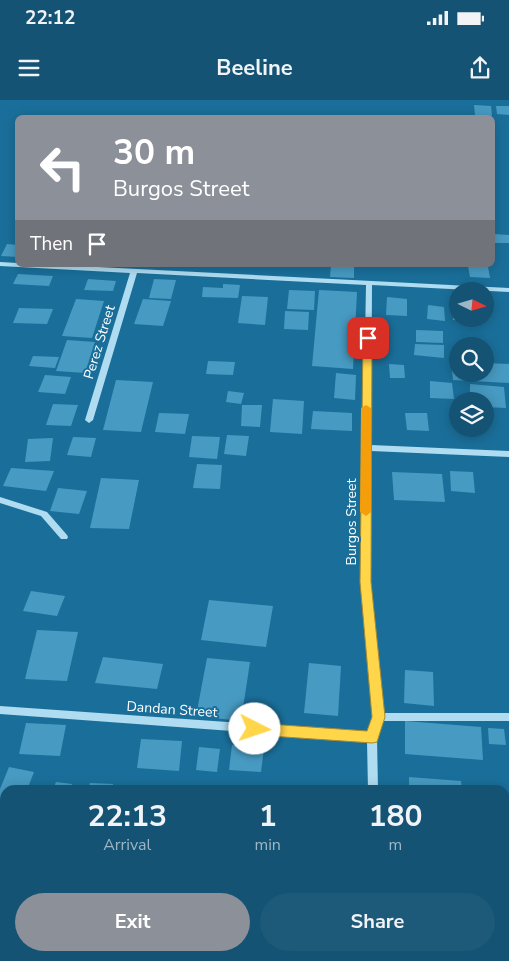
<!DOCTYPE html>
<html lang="en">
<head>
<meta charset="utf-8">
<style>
  body { margin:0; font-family:"Nunito Sans",sans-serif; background:#1d5979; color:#f1f3f6; height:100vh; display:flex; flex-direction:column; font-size:19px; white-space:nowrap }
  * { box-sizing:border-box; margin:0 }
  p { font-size:16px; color:#9db6c5 }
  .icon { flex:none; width:28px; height:28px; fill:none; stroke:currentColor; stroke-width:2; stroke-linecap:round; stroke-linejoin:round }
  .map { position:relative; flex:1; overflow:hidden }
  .details { position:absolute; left:0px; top:685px; width:510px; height:176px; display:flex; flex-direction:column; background:#145374; border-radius:15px 15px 0 0; box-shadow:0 2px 12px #0003 }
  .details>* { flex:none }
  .top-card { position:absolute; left:15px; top:15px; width:480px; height:152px; border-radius:8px; box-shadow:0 2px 12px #0003; background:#8c9099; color:#fff; overflow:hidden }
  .needle { width:32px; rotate:95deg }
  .controls { position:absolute; left:449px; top:182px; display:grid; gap:10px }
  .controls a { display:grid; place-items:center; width:45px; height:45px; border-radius:50%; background:#145374; box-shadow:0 2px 12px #0003; font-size:25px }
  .pin { position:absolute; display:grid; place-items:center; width:42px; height:42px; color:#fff; margin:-21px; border-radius:10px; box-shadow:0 2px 8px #0006 }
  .me { position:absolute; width:55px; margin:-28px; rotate:94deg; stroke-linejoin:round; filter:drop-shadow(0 0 4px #0008) }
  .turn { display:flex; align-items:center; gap:18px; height:105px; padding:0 15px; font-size:22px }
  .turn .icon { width:65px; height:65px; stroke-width:2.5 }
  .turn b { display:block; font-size:35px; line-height:42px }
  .then { display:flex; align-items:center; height:48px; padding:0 15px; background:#0003; gap:10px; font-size:19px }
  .eta { display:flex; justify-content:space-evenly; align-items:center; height:85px; text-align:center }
  .eta b { font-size:30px; font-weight:700; line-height:35px }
  .cta { display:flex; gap:10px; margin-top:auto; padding:10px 15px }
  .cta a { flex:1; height:58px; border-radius:30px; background:#8c9099; color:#fff; font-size:20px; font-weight:700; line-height:58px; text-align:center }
  .cta a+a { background:#1d5979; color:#f1f3f6 }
  .status { display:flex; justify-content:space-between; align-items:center; height:35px; padding:0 25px; background:#145374; direction:ltr }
  .status svg { height:14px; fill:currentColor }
  header { display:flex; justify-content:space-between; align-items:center; height:65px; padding:0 15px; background:#145374; font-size:22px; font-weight:700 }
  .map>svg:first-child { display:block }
</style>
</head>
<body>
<div class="status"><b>22:12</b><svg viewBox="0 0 49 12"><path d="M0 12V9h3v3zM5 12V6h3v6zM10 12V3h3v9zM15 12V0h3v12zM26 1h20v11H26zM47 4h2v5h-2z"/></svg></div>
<header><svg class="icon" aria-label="menu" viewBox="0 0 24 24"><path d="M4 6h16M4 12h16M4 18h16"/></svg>Beeline<svg class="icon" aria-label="share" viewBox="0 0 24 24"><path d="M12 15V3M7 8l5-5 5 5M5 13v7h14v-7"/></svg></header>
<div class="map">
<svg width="509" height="861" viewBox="0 0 509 861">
  <rect width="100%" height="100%" fill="#1a6f9a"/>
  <g fill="#479ac2">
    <path d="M474,5l17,1 1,10 -17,-1z"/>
    <path d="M496,6h13v9l-12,-1z"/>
    <path d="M494,134l15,1v8h-14z"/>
    <path d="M7,144l11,1v12l-17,-1z"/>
    <path d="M331,165h23v13l-24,-1z"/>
    <path d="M468,166l20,1 2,11 -20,-1z"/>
    <path d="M18,174l35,2 -4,10 -36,-2z"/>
    <path d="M88,179l28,2 -3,10 -29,-1z"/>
    <path d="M154,179l22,1 -5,19 -22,-1z"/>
    <path d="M223,184l17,1 -2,13 -36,-1 1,-10 20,1z"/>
    <path d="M289,190l26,1 -1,19 -27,-1z"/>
    <path d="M319,190l38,2 -4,77 -41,-3z"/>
    <path d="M242,196l26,1 -3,28 -27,-2z"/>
    <path d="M387,197l20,2v17l-21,-1z"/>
    <path d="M76,199l28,2 -12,37 -30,-2z"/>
    <path d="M143,199l28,2 -8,25 -29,-2z"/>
    <path d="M428,205l16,2 1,14 -18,-2z"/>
    <path d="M453,207h5v12h15v2l-20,-1z"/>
    <path d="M19,208l34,1 -6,15 -34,-1z"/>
    <path d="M285,211l24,1 -1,18 -24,-1z"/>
    <path d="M416,230l27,1v12l-27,-1z"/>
    <path d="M67,240l28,2 -10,31 -29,-2z"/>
    <path d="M415,244l29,1v13l-30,-3z"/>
    <path d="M33,256l26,1 -4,11 -26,-2z"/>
    <path d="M208,261l27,1 -2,13 -27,-1z"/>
    <path d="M451,261l7,1v12h27v-11l24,1v19l-56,-3z"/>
    <path d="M389,264l15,1 1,13h-15z"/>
    <path d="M336,273l20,2 -1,25 -21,-2z"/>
    <path d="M45,275l26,2 -6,17 -27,-2z"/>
    <path d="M116,280l37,2 -12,50 -38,-2z"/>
    <path d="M430,281l22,2 2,16 -24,-1z"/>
    <path d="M470,284l34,3 2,21 -21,-1v-6h-15z"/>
    <path d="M228,291l16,2 -3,11 -15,-2z"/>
    <path d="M273,299l31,2 -2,33 -32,-2z"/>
    <path d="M53,304l25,1 -7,21 -25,-1z"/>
    <path d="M242,305h20l-2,22 -19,-1z"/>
    <path d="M313,311l39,2v18l-41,-2z"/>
    <path d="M159,313l30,1 -4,20 -30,-2z"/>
    <path d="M405,313h22l2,18 -22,-1z"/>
    <path d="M227,335l22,1 -3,20 -22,-2z"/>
    <path d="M192,336l28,1 -3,22 -28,-2z"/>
    <path d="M73,337l23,1 -5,19 -24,-2z"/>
    <path d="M53,338l-3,23 -25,1 3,-23z"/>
    <path d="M197,364l25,1 -2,24 -27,-1z"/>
    <path d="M11,368l43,3 -8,20 -43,-5z"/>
    <path d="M450,371l23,1 2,21 -24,-2z"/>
    <path d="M392,372l50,2 3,28 -51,-2z"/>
    <path d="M101,378l38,2 -10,49 -39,-1z"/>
    <path d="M58,388l29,3 -8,23 -29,-3z"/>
    <path d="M31,491l34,5 -8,20 -34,-5z"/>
    <path d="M209,500l64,6 -7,41 -65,-7z"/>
    <path d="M37,530l41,2 -11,49 -42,-2z"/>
    <path d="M103,557l60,7 -6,25 -62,-6z"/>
    <path d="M207,558l43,4 -9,59 -45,-5z"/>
    <path d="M309,563l32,3 -3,50 -34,-3z"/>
    <path d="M405,570l28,2 1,34 -30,-3z"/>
    <path d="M405,621l76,6 2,33 -78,-6z"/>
    <path d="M26,623l40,2 -6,31 -41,-2z"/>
    <path d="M488,628l16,1 2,16 -17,-1z"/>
    <path d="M141,639l41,2 -3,30 -42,-3z"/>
    <path d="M232,645l32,3 -3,24 -32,-2z"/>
    <path d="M199,647l21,2 -3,23 -21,-2z"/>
    <path d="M9,667l25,5 -7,18h-22v18l-5,-1v-18z"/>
    <path d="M409,677l52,4 1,9h-53z"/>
    <path d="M56,682l16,2 -2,6h-17z"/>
    <path d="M90,683l23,1 -1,6h-24z"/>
    <path d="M270,685l34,4v1h-34z"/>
    <rect x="0" y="727" width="5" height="43"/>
    <path d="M505,732h4v55l-4,-1z"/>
  </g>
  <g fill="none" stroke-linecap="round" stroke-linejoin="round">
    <g fill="#afdcf1" fill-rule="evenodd">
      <path d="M0,162l18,1v2h40l451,23v4l-137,-7 -1,160 138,6v6l-138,-6v132l12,130h126v8h-127l-5,16 1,53h-10l-1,-49 -367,-27v-8l368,26 5,-15 -12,-134 2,-133 -1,-2 1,-2 3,-161 -229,-12 -44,147 -4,3 -4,-3 45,-147 -130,-7z"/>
      <path d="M0,397l47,15 20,23 1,2 -1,2h-6l-20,-23 -41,-13z"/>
      <rect x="369" y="856" width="12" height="5"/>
    </g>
  </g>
  <path fill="#ffd54a" stroke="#a68a30" d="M368,235l4,3 -1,244 14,135 -8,25 -5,1 -117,-8 -5,-2 -2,-4 2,-5 5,-1 112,8 5,-14 -12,-135 3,-244z"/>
  <path fill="#f59e0b" d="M366,305l5,3v104l-5,4 -6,-4 1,-104z"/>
  <g text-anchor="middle" stroke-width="4" stroke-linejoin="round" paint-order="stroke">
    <g font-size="14" fill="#fff" stroke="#1a6f9a">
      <text transform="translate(99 242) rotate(-73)" y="5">Perez Street</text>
      <text transform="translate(351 422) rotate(-90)" y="5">Burgos Street</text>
      <text transform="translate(172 609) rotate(4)" y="5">Dandan Street</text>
    </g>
  </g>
</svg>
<div class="controls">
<a><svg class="needle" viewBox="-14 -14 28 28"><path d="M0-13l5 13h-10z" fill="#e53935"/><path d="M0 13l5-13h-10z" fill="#9db6c5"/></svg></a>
<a><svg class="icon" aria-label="search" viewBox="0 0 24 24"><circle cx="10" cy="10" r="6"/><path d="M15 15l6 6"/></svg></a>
<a><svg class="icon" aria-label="layers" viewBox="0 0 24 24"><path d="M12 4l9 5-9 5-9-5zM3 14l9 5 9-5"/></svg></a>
</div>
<div class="pin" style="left:368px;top:238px;background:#d93025"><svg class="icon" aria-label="arrive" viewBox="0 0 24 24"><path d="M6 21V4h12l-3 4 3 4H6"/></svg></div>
<svg class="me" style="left:255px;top:629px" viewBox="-20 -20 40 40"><circle r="19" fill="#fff"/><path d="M0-13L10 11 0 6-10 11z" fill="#ffd54a"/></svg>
<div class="top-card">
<div class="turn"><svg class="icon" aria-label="left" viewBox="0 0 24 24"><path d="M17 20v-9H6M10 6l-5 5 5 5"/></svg><div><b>30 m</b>Burgos Street</div></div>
<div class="then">Then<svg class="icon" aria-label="arrive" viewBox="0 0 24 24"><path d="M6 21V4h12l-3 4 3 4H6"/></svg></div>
</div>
<section class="details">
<div class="eta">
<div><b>22:13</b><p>Arrival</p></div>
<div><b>1</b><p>min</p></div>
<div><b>180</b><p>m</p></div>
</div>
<div class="cta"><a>Exit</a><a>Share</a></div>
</section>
</div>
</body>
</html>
